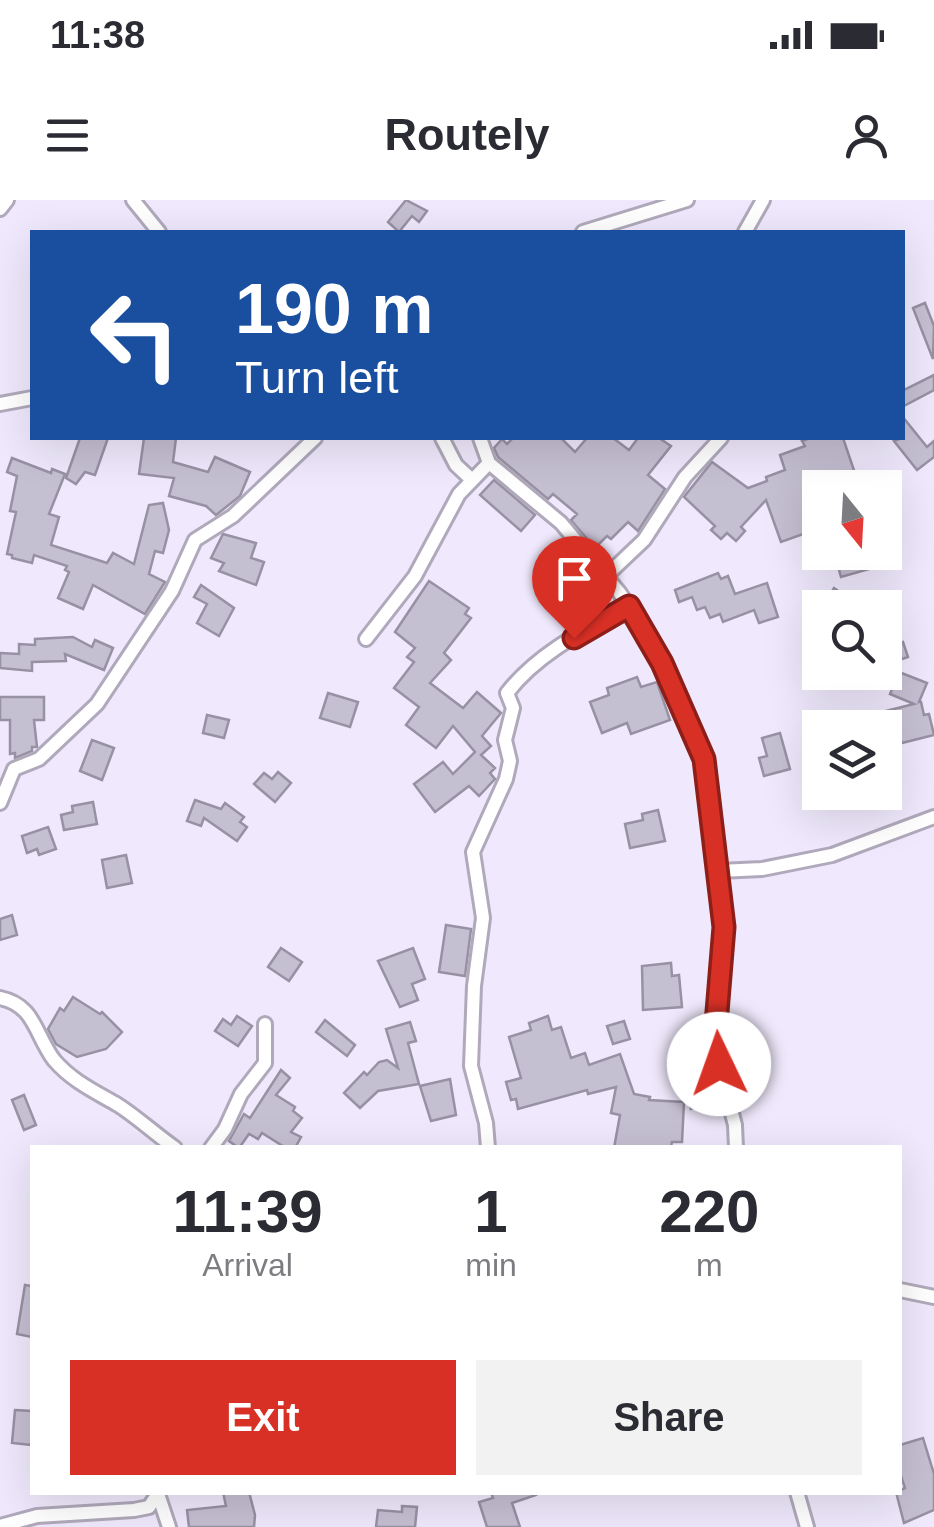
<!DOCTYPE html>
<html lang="en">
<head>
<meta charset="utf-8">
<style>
  body { margin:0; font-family:Arial,sans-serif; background:#f2f2f3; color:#2b2b33; height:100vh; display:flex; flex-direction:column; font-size:38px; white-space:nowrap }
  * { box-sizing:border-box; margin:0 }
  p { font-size:32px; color:#7c7c81 }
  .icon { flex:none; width:55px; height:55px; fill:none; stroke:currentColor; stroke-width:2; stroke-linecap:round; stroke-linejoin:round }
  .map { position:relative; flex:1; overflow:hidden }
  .sheet { position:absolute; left:30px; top:945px; width:872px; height:350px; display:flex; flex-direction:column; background:#fff; border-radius:0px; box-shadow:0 10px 40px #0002 }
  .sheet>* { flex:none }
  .banner { position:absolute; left:30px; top:30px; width:875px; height:210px; border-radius:0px; box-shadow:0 10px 40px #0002; background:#1a4fa0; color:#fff; overflow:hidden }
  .needle { width:65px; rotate:162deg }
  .controls { position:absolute; left:802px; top:270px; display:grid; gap:20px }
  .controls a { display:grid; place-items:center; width:100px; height:100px; border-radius:0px; background:#fff; box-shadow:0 10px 40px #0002; font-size:50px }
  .pin { position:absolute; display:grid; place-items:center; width:85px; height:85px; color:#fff; margin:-102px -42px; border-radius:50% 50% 50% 0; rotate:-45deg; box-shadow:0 0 10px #0007 }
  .pin .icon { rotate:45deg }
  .me { position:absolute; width:110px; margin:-55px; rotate:357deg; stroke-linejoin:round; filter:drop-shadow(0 0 8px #0008) }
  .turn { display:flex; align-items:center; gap:35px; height:210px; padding:0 40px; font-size:45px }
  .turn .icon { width:130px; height:130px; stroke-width:2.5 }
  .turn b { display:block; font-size:70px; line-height:85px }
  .eta { display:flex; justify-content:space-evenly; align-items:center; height:170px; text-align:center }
  .eta b { font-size:60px; font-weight:800; line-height:70px }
  .button { display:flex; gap:20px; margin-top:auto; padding:20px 40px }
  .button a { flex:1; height:115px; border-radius:0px; background:#d93025; color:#fff; font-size:40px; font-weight:800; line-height:115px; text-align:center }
  .button a+a { background:#f2f2f3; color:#2b2b33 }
  .status { display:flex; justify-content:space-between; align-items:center; height:70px; padding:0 50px; background:#fff; direction:ltr }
  .status svg { height:28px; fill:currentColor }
  header { display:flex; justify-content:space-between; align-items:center; height:130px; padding:0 40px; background:#fff; font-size:45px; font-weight:800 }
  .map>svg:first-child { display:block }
</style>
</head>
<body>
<div class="status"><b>11:38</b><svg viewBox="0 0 49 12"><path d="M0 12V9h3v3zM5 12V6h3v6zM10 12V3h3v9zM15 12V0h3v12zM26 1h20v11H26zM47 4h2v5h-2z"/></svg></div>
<header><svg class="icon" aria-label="menu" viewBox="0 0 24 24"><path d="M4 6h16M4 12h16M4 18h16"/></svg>Routely<svg class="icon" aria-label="person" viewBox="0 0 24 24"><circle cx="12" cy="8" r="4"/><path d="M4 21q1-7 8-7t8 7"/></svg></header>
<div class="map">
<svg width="934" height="1327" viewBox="0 0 934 1327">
  <rect width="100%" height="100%" fill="#f0e9fd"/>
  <g fill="#c5bfd2" stroke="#9891a3" stroke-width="2.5">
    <path d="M406,0l21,11 -8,11 -7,-6 -13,16 -11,-10z"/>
    <path d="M925,103l9,23 -1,33 -20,-51z"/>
    <path d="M934,175v15l-32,17v-16z"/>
    <path d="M902,216l25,31 7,-6v16l-17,13 -23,-29 8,-3z"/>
    <path d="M80,238h28l-13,37 -10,-3 -9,12 -10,-6z"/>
    <path d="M144,238h32l-3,24 35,10 7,-15 35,15 -10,24 -24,19 -10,-9 -37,-10 5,-18 -35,-4z"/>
    <path d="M513,238h48l14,14 12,-14h26l16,12 9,-12h21l12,8 -23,29 17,14 -27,42 -10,-9 -17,17 -4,-3 -12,12 -24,-28 6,-6 -24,-20 -5,5 -50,-42 -4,-9 8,-9 5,5z"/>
    <path d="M810,238h33l17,50h-40v40l-39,14 -15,-42 -25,27 4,4 -9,10 -9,-8 -6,6 -10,-9 4,-4 -31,-29 28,-35 36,26 19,-7 -1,-4 19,-7 -5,-15 25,-9 -3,-5z"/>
    <path d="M12,258l39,15 1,-4 13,5 -16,40 10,3 -8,28 56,18 6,-10 21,11 15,-59 14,-2 6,27 -6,23 -8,-2 -6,23 16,8 -20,32 -52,-29 -10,24 -25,-11 11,-26 -4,-2 2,-4 -33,-11 -2,8 -20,-5v-3l-5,-1 9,-42 -6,-1 7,-35 -10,-4z"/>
    <path d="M494,280l41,35 -14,16 -41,-36z"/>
    <path d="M223,334l33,9 -5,15 13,4 -8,23 -37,-14 5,-8 -13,-5z"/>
    <path d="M834,352h34l5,16 -32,9z"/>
    <path d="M718,373l3,6 7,-3 7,18 32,-11 11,34 -19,6 -5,-13 -31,12 -3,-8 -10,4 -5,-11 -8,3 -5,-13 -13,5 -4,-12z"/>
    <path d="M429,381l40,27 -4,6 6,4 -27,35 7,7 -21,23 33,25 14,-16 24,21 -19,23 9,10 -10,9 14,13 -5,5 5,6 -16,17 -10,-10 -34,26 -21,-28 29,-22 10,12 22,-22 -22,-26 -17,22 -30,-23 13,-18 -25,-19 20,-26 -7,-5 8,-9 -20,-16z"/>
    <path d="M201,385l33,23 -15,28 -22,-13 10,-19 -13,-7z"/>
    <path d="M834,388l28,20h-40z"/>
    <path d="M885,411l14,33 4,-2 5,15 -23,8z"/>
    <path d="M73,437l19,10 3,-7 18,8 -9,22 -39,-16 1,7 -34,1v9l-32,-3v-15l19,1v-10l16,1v-6z"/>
    <path d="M899,472l28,11 -8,19h2l3,13 5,-1 5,21 -32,8 -2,-5 -15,4v-14h-12l-3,-13 44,-11 -24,-10z"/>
    <path d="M637,477l4,10 16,-5 13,38 -39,14 -4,-11 -25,10 -12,-31 19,-7 -2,-7z"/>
    <path d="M328,493l30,9 -8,25 -30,-9z"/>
    <path d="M0,497h44v23h-10l3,27h-5v4l-17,7v-5l-5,1v-34h-10z"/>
    <path d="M207,515l22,5 -5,18 -21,-5z"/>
    <path d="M780,533l10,36 -26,7 -5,-18 8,-2 -5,-18z"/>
    <path d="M92,540l22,8 -12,32 -22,-9z"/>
    <path d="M278,572l13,11 -16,19 -21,-18 10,-11 8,6z"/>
    <path d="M195,600l26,9 4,-6 19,14 -4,5 7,5 -10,14 -33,-23 -3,8 -14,-5z"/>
    <path d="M93,602l4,22 -33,6 -3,-15 12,-3 -1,-6z"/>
    <path d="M658,610l7,31 -35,7 -5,-24 18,-4 -1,-6z"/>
    <path d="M48,627l8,22 -17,6 -2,-6 -10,4 -5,-17z"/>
    <path d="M126,655l6,28 -25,5 -5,-28z"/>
    <path d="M12,715l5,20 -17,5v-21z"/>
    <path d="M446,725l25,4 -6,47 -26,-4z"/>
    <path d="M281,748l21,14 -13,19 -21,-14z"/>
    <path d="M413,748l12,31 -13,5 6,16 -18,7 -22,-46z"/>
    <path d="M671,763l1,13 7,-1 3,32 -39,3 -1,-44z"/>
    <path d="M73,797l27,17 2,-2 20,20 -16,17 -29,8 -21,-13 -8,-15 12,-21 4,3z"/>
    <path d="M237,816l15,10 -14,20 -23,-15 8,-12 8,6z"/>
    <path d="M548,816l4,14 9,-3 10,31 14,-5 4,12 31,-11 14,40 16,3 -1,3 35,2 -2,40h-10l-1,5 -57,1 6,-33 -9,-2 5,-26 -28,7 -1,-4 -69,19 -2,-10 -5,1 -5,-18 15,-4 -12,-41 22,-7 -2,-7z"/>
    <path d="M325,820l30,25 -8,11 -31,-24z"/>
    <path d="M624,821l6,18 -17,5 -6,-18z"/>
    <path d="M410,822l6,19 -8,2 11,41 -41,7 -18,17 -16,-15 20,-21 3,3 12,-13 8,-2 11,8 -12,-39z"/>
    <path d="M281,870l9,8 -14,17 19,12 -2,4 9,7 -11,14 10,5 -6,11h-9l-24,-15 -4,6 -9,-5 -10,14 -10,-7 15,-27 6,4z"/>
    <path d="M707,877l8,24 -24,8 -8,-24z"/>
    <path d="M450,879l6,36 -25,6 -11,-35z"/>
    <path d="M24,895l12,30 -12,5 -12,-30z"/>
    <path d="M25,1085l7,1v51l-15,-3z"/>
    <path d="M15,1210l17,1v34l-20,-2z"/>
    <path d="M923,1238l11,36v36l-30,13 -8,-31 9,-4 -5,-15v-28z"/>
    <path d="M223,1292h26l6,23 -1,12h-65l-2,-17 39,-4z"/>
    <path d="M491,1292h44l1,3 -24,8 8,24h-33l-8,-25 14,-4z"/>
    <path d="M402,1306l15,1 -2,20h-39l2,-17 24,2z"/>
  </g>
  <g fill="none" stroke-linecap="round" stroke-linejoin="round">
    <defs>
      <g id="minor">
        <path d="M133,0l26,32"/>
        <path d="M0,9l7,-9"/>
        <path d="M583,32l104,-32"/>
        <path d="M745,32l18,-32"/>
        <path d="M0,204l32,-6"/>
        <path d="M442,238l14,27 15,14"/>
        <path d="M480,238l9,25 72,60 58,69 27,39 53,112 9,39 16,145 -8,97 3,40 16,61 1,23"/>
        <path d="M606,376l38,-36 41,-63 36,-39"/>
        <path d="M366,439l49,-63 44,-82 30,-31"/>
        <path d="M0,603l14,-34 25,-10 58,-55 75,-113 23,-51 38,-24 82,-78"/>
        <path d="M719,671l43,-2 70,-14 102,-38"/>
        <path d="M0,798c35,7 35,37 54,62 18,21 40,31 64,45 19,12 37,29 57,43"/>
        <path d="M211,948l14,-19 16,-35 24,-31v-39"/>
        <path d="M488,948l-2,-25 -15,-57 3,-80 9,-68 -10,-66 33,-73 4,-18 -5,-21 8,-32 -6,-15c31,-40 78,-63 122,-87"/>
        <path d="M900,1090l34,7"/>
        <path d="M797,1292l10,35"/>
        <path d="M159,1297l10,30"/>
        <path d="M0,1326l37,-10 97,-6 15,-3 10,-15"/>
      </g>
    </defs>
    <use href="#minor" stroke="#b0a9bb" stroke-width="18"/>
    <use href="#minor" stroke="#fff" stroke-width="12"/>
  </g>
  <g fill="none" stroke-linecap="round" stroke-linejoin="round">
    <defs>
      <path id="route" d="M574,438l55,-32 33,57 42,96 20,168 -8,97 3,40"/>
    </defs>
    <use href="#route" stroke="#8d1f18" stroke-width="25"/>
    <use href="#route" stroke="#d93025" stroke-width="18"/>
  </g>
</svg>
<div class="controls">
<a><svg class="needle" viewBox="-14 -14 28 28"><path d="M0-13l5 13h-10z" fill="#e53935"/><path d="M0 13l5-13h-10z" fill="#7c7c81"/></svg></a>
<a><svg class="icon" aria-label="search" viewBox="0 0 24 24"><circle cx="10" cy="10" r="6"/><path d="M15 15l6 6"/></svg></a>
<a><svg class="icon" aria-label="layers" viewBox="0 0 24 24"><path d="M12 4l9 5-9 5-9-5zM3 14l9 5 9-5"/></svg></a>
</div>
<div class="pin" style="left:574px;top:438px;background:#d93025"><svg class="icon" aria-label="arrive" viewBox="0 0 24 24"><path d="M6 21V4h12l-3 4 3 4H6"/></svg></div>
<svg class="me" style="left:719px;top:864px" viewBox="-20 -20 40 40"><circle r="19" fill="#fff"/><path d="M0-13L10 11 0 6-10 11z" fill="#d93025"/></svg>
<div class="banner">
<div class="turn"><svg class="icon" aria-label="left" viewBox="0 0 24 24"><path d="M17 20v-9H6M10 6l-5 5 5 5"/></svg><div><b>190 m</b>Turn left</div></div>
</div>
<section class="sheet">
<div class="eta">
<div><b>11:39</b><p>Arrival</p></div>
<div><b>1</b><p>min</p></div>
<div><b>220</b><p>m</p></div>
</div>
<div class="button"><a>Exit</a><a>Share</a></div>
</section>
</div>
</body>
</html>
